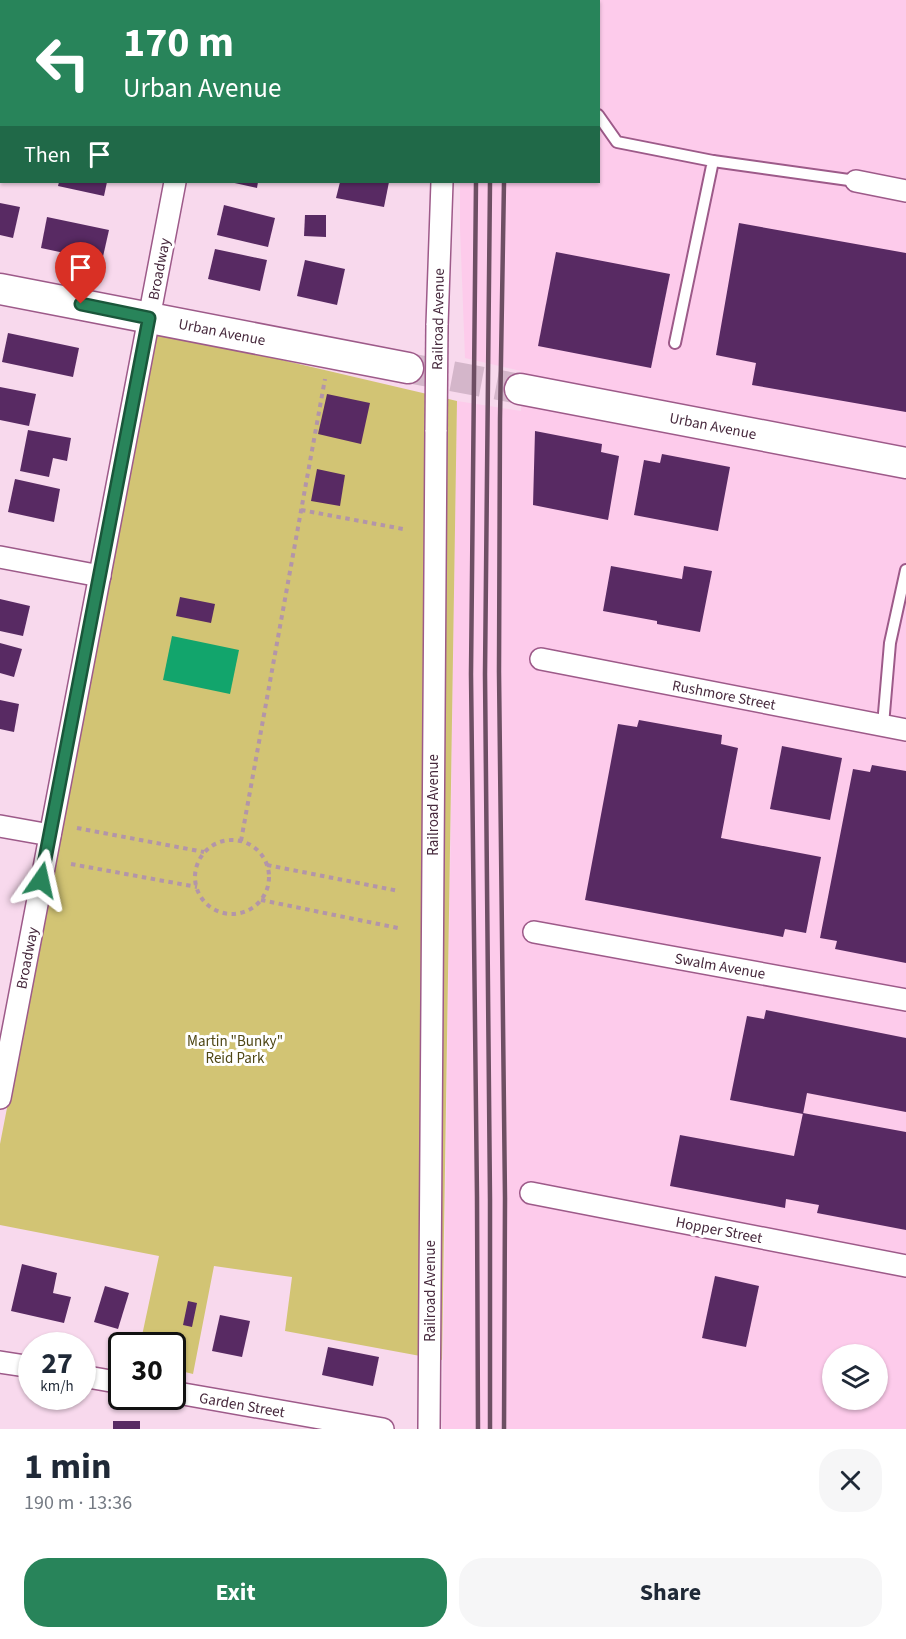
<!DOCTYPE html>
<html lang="en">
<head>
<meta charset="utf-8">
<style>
  body { margin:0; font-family:"Source Sans 3",sans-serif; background:#f6f6f7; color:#1f2937; height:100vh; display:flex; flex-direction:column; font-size:22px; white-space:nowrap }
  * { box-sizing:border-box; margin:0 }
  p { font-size:20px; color:#747a83 }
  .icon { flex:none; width:33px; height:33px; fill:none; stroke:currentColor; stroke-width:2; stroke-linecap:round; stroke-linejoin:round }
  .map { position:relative; height:1429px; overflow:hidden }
  .drawer { display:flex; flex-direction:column; background:#fff; flex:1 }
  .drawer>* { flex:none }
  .hud { position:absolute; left:0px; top:0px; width:600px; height:183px; box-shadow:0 2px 4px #0004; background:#28845a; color:#fff; overflow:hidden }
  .fabs { position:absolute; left:822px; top:1344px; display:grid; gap:12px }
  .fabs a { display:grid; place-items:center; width:66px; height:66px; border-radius:50%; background:#fff; box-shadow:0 2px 4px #0004; font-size:30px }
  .speed { position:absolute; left:18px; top:1332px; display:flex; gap:12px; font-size:30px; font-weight:700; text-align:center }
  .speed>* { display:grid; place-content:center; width:78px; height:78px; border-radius:50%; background:#fff; box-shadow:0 2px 4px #0004; line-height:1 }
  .speed small { font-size:15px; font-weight:400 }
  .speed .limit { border:3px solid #111; border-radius:9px; background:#fff; color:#111 }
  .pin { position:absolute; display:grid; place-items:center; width:51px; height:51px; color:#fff; margin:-62px -26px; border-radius:50% 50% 50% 0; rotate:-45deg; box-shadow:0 0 6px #0007 }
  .pin .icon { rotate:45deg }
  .me { position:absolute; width:66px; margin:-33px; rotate:11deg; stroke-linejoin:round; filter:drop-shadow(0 0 4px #0008) }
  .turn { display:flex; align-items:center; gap:21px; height:126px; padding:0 24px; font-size:27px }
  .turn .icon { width:78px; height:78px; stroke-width:2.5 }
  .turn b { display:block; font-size:42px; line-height:51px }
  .then { display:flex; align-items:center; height:57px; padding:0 24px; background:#0003; gap:12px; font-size:22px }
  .round { display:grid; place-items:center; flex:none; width:63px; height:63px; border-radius:24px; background:#f6f6f7 }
  .headline { display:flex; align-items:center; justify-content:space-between; height:102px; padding:0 24px }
  h1 { font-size:36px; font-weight:700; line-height:45px }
  .cta { display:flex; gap:12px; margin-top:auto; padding:12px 24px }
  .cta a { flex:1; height:69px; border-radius:24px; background:#28845a; color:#fff; font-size:24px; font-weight:700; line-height:69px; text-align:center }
  .cta a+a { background:#f6f6f7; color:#1f2937 }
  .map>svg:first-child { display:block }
</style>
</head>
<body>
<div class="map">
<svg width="906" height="1429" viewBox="0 0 906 1429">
  <rect width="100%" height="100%" fill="#f8d9ed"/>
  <path fill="#fdcbeb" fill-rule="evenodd" d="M463,0h443v1429h-464l15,-1028 64,10v-40l-56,-13 -5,-131v-45h138v-180h-135zM832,1354h46v46h-46z"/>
  <path fill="#d2c474" d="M158,331l299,70 -15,959 -157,-29 7,-54 -78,-11 -21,108 -20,-5 -1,-23 -32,-1 19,-89 -159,-31v-81z"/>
  <path fill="#12a56c" d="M172,636l67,14 -9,44 -67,-14z"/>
  <g fill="#582a63">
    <path d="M59,182h48l-3,14 -46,-10z"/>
    <path d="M230,182h28l-1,6z"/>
    <path d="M340,182h49l-5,25 -48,-9z"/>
    <path d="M0,203l20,4 -7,31 -13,-3z"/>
    <path d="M224,205l51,13 -7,29 -51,-12z"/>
    <path d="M305,215h21v22l-22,-1z"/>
    <path d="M47,217l62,13 -7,31 -61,-13z"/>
    <path d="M739,223l167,30v159l-154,-27 4,-22 -40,-8z"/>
    <path d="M215,249l52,11 -7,31 -52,-12z"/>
    <path d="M556,252l114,22 -19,94 -113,-22z"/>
    <path d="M305,260l40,9 -8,36 -40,-9z"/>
    <path d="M8,333l71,15 -6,29 -71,-15z"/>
    <path d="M0,387l36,7 -7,32 -29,-6z"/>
    <path d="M327,394l43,9 -9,41 -43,-10z"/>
    <path d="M28,430l43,8 -4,23 -14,-3 -4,19 -29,-6z"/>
    <path d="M535,431l67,13 -1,8 18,4 -11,64 -75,-15z"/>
    <path d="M662,454l68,13 -12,64 -84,-16 10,-55 16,3z"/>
    <path d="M317,469l28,6 -5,31 -29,-5z"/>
    <path d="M15,479l45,10 -6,33 -46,-10z"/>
    <path d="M611,566l71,13 2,-13 28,5 -12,61 -43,-8v-3l-54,-10z"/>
    <path d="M180,597l35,7 -4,19 -35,-7z"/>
    <path d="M0,599l30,7 -7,30 -23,-5z"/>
    <path d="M0,643l22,6 -8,28 -14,-4z"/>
    <path d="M0,700l19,4 -5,28 -14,-3z"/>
    <path d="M639,720l83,15 -1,9 17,4 -17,90 100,19 -15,76 -21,-4 -2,8 -198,-37 33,-176 19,3z"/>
    <path d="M782,746l60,12 -12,62 -60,-11z"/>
    <path d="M872,765l34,6v192l-71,-14 2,-8 -17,-3 33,-169 17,3z"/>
    <path d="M766,1010l140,28v74l-99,-19 -4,21 -73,-14 17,-84 17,3z"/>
    <path d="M803,1113l103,19v98l-89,-17 2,-8 -33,-6 -1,9 -115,-22 10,-51 114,21z"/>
    <path d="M22,1264l35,9 -4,20 18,4 -7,26 -53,-12z"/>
    <path d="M715,1276l44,10 -13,61 -44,-9z"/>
    <path d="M105,1286l24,7 -11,36 -24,-7z"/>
    <path d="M188,1301l9,2 -5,24 -9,-2z"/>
    <path d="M220,1315l30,6 -8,36 -30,-6z"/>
    <path d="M328,1347l51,10 -6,29 -51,-11z"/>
    <rect x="113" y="1421" width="27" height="8"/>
  </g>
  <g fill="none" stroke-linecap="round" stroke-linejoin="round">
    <path stroke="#d4b6ca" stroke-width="30" stroke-dasharray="30 15" stroke-linecap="butt" d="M408,368l112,21"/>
    <defs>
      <g id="lane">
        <path d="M564,0v2"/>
        <path d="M598,115l19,27 96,19 -38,182"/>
        <path d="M713,161l143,20"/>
        <path d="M883,725l7,-82 16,-73"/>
      </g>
      <g id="street">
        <path d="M210,2v-2"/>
        <path d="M445,2v-2"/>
        <path d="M0,22h2"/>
        <path d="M856,181l50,10"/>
        <path d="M437,325l5,-143"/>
        <path d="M0,557l100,19"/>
        <path d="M541,659l365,71"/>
        <path d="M0,826l50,9"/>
        <path d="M534,932l372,68"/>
        <path d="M0,1098l175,-916"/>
        <path d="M531,1193l375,73"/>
        <path d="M0,1362l32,5"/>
        <path d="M82,1376l40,7"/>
        <path d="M172,1392l211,37"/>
        <path d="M429,1429l7,-999"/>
      </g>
      <g id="secondary">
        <path d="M0,289l408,79"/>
        <path d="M520,389l386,74"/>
      </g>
    </defs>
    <use href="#lane" stroke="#9d5a89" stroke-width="14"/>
    <use href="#street" stroke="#9d5a89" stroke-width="24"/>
    <use href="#secondary" stroke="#9d5a89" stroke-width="33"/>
    <g stroke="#b395a9" stroke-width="4" stroke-dasharray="4.5 4.5" stroke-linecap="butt">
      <path d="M301,510l102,19"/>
      <path d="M77,828l127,24"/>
      <circle cx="232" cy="877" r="37"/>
      <path d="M241,841l84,-462"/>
      <path d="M71,864l126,23"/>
      <path d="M267,865l132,26"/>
      <path d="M261,900l137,28"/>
    </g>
    <use href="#lane" stroke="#fff" stroke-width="10"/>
    <use href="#street" stroke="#fff" stroke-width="21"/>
    <use href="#secondary" stroke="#fff" stroke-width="30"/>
    <g stroke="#6d4f63" stroke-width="4.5">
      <path d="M478,2v-2"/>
      <path d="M492,2v-2"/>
      <path d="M506,2v-2"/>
      <path d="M476,182l-5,492 6,523 1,232"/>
      <path d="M490,182l-5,492 5,525v230"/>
      <path d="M504,182l-4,237 -1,253 6,526 -1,231"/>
    </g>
    <defs>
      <path id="street-bridge" d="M436,430l1,-105"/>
    </defs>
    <use href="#street-bridge" stroke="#9d5a89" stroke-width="24" stroke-linecap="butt"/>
    <use href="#street-bridge" stroke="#fff" stroke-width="21"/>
  </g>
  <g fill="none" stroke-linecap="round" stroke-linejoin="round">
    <defs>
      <path id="route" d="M41,880l108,-562 -68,-14"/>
    </defs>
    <use href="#route" stroke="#1a563a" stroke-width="15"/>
    <use href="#route" stroke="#28845a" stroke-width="10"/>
  </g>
  <g text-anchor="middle" stroke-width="6" stroke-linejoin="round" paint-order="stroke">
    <g font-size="15" fill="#46283c" stroke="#fff">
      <text transform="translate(159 269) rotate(-79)" y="5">Broadway</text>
      <text transform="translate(438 319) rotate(-89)" y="5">Railroad Avenue</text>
      <text transform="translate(222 332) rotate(11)" y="5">Urban Avenue</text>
      <text transform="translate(713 426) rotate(11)" y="5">Urban Avenue</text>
      <text transform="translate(724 695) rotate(11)" y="5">Rushmore Street</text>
      <text transform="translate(433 805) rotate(-90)" y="5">Railroad Avenue</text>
      <text transform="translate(27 958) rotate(-79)" y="5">Broadway</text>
      <text transform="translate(720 966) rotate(10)" y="5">Swalm Avenue</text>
      <text transform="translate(719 1230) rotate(11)" y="5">Hopper Street</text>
      <text transform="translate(430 1291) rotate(-90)" y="5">Railroad Avenue</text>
      <text transform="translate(242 1405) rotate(10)" y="5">Garden Street</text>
    </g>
    <g font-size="15" fill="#4f4715" stroke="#fff">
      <text x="235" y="1046">Martin "Bunky"<tspan x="235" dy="17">Reid Park</tspan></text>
    </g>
  </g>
</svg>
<div class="fabs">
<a><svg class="icon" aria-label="layers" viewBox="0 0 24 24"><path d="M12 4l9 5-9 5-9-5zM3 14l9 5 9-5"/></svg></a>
</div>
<div class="speed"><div>27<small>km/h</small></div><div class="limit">30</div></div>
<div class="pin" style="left:81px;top:304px;background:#d93025"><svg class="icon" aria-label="arrive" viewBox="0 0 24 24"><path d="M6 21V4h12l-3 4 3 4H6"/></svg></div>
<svg class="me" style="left:41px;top:880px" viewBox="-20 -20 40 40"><path d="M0-17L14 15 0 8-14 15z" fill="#28845a" stroke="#fff" stroke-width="4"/></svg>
<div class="hud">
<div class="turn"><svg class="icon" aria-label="left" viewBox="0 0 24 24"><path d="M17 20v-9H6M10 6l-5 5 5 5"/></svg><div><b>170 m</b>Urban Avenue</div></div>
<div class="then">Then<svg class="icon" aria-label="arrive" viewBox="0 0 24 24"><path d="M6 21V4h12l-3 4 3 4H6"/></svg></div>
</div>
</div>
<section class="drawer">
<div class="headline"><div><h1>1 min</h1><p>190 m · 13:36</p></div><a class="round"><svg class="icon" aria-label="close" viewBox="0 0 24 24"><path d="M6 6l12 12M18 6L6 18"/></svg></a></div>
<div class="cta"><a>Exit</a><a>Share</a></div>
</section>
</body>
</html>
